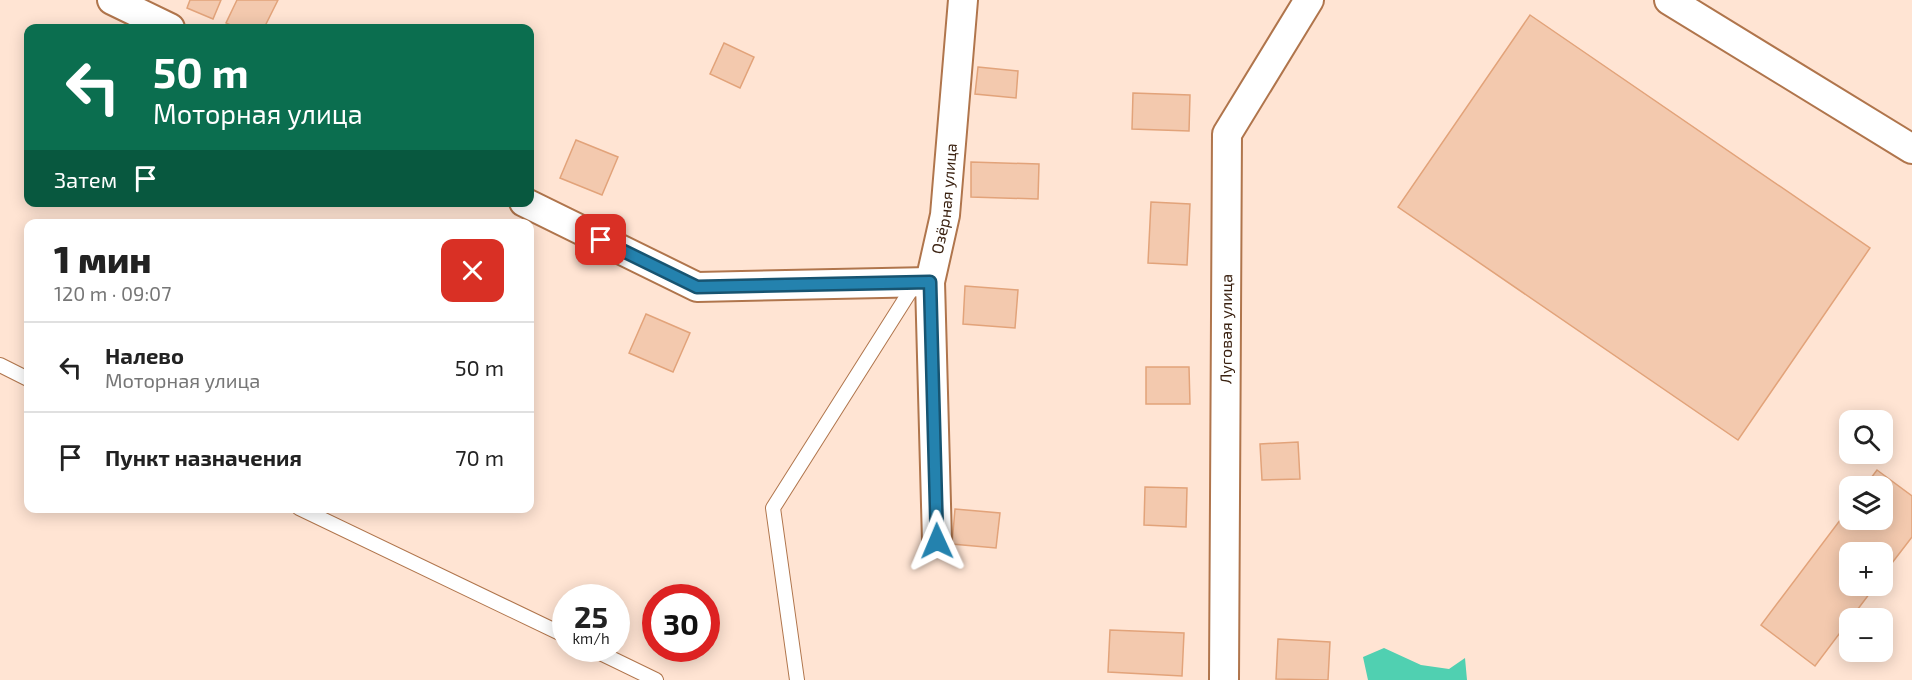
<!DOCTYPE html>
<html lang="ru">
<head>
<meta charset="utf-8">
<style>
  body { margin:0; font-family:"Exo 2",sans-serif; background:#f2f2f2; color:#222; height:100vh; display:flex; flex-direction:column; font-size:22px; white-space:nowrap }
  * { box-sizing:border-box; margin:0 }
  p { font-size:20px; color:#767676 }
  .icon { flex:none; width:33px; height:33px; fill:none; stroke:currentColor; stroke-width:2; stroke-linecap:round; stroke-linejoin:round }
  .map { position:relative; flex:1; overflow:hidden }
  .panel { position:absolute; left:24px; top:219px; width:510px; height:294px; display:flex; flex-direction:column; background:#fff; border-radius:12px; box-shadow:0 3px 15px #0003 }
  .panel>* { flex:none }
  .hud { position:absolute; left:24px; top:24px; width:510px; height:183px; border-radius:12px; box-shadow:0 3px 15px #0003; background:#0b6e4f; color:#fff; overflow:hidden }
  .buttons { position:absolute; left:1839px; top:410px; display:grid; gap:12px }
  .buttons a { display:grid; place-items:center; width:54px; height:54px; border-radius:12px; background:#fff; box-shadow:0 3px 15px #0003; font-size:30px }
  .speed { position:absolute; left:552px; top:584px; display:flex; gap:12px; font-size:30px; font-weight:700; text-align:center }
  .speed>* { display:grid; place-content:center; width:78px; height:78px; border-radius:50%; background:#fff; box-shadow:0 3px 15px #0003; line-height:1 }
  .speed small { font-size:15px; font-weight:400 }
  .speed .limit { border:9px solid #d22; background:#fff; color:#111 }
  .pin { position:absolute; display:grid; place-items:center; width:51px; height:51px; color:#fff; margin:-26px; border-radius:12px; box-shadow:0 3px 9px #0006 }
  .me { position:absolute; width:66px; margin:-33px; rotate:359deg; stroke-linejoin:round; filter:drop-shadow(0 0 4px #0008) }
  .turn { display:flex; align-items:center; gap:21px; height:126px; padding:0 30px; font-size:27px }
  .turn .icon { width:78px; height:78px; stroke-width:2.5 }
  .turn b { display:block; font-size:42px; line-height:51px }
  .then { display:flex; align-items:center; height:57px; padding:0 30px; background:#0003; gap:12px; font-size:22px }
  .round { display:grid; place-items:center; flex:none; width:63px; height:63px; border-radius:12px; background:#f2f2f2 }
  .overview { display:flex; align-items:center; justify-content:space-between; height:102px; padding:0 30px }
  h1 { font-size:36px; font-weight:800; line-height:45px }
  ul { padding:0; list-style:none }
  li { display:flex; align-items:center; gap:18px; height:90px; padding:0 30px; border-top:2px solid #e0e0e0 }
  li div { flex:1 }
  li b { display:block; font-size:22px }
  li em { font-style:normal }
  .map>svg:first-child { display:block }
</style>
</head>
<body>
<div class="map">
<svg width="1912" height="680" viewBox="0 0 1912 680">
  <rect width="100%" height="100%" fill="#ffe4d3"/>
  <path fill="#50d0b1" d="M1384,648l37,17 28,4 16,-11 2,22h-99l-5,-23z"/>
  <g fill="#f3c9ae" stroke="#e2a37a" stroke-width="1.5">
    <path d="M190,0h31l-8,19 -26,-11z"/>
    <path d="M237,0h41l-14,28h-27l-11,-5z"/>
    <path d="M1530,15l340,233 -132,192 -340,-233z"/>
    <path d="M724,43l30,14 -14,31 -30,-14z"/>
    <path d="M978,67l40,4 -2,27 -41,-4z"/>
    <path d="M1133,93l57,2 -1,36 -57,-2z"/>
    <path d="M576,140l42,17 -16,38 -42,-17z"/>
    <path d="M971,162l68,2 -1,35 -67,-2z"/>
    <path d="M1151,202l39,2 -3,61 -39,-2z"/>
    <path d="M965,286l53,4 -3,38 -52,-4z"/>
    <path d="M646,314l44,19 -17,39 -44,-19z"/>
    <path d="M1146,367h43l1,37h-44z"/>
    <path d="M1298,442l2,37 -38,1 -2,-36z"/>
    <path d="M1877,470l35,26v41l-30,39v-24h-32v33h26l-61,81 -54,-41 89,-118v12h32v-33h-17z"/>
    <path d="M1145,487l42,1 -1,39 -42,-2z"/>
    <path d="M955,509l45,4 -4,35 -44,-4z"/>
    <path d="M1110,630l74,3 -2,43 -74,-4z"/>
    <path d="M1278,639l52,3 -2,38 -52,-1z"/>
  </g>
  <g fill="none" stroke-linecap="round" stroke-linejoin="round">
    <defs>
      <g id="service">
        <path d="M0,365l28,14"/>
        <path d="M299,508l267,128"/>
        <path d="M590,648l66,32"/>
        <path d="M797,680l-24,-172 143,-226"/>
      </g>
      <g id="minor">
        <path d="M112,0l58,28"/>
        <path d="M1669,0l243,149"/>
        <path d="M524,202l173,85 233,-5"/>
        <path id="s1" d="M937,541l-7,-259 15,-67 18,-215"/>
        <path id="s2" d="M1224,680l3,-546 82,-134"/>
      </g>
    </defs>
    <use href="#service" stroke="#b0754c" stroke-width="16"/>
    <use href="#minor" stroke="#b0754c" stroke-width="32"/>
    <use href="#service" stroke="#fff" stroke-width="14"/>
    <use href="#minor" stroke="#fff" stroke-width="28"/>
  </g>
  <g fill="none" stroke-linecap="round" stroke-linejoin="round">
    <defs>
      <path id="route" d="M601,240l96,47 233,-5 7,259"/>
    </defs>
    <use href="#route" stroke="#175471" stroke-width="15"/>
    <use href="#route" stroke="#2482ae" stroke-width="10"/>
  </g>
  <g text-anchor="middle" stroke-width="4.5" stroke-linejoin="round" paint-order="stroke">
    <g font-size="16" fill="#3a2110" stroke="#fff">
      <text dy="6" stroke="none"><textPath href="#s1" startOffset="344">Озёрная улица</textPath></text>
      <text dy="6" stroke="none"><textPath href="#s2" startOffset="351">Луговая улица</textPath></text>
    </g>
  </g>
</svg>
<div class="buttons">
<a><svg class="icon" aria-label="search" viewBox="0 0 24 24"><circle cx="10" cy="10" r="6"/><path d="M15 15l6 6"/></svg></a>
<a><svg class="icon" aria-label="layers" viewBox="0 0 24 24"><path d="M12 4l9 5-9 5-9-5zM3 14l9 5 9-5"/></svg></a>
<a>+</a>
<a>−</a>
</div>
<div class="speed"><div>25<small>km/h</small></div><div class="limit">30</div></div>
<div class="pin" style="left:601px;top:240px;background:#d93025"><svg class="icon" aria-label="arrive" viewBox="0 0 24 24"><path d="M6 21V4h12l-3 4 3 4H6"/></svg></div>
<svg class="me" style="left:937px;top:541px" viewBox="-20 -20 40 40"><path d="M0-17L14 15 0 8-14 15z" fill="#2482ae" stroke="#fff" stroke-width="4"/></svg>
<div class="hud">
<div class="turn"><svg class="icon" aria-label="left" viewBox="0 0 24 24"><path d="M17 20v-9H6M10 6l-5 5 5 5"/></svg><div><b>50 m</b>Моторная улица</div></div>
<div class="then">Затем<svg class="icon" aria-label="arrive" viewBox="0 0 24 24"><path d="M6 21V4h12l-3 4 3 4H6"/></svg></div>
</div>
<section class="panel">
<div class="overview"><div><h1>1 мин</h1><p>120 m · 09:07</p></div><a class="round" style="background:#d93025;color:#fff"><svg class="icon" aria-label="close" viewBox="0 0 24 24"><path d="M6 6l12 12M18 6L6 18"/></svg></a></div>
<ul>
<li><svg class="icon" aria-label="left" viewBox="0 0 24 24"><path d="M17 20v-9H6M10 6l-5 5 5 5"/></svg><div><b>Налево</b><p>Моторная улица</p></div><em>50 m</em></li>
<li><svg class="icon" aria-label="arrive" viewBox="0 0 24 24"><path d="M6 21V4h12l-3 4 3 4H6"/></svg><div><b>Пункт назначения</b></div><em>70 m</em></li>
</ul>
</section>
</div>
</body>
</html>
